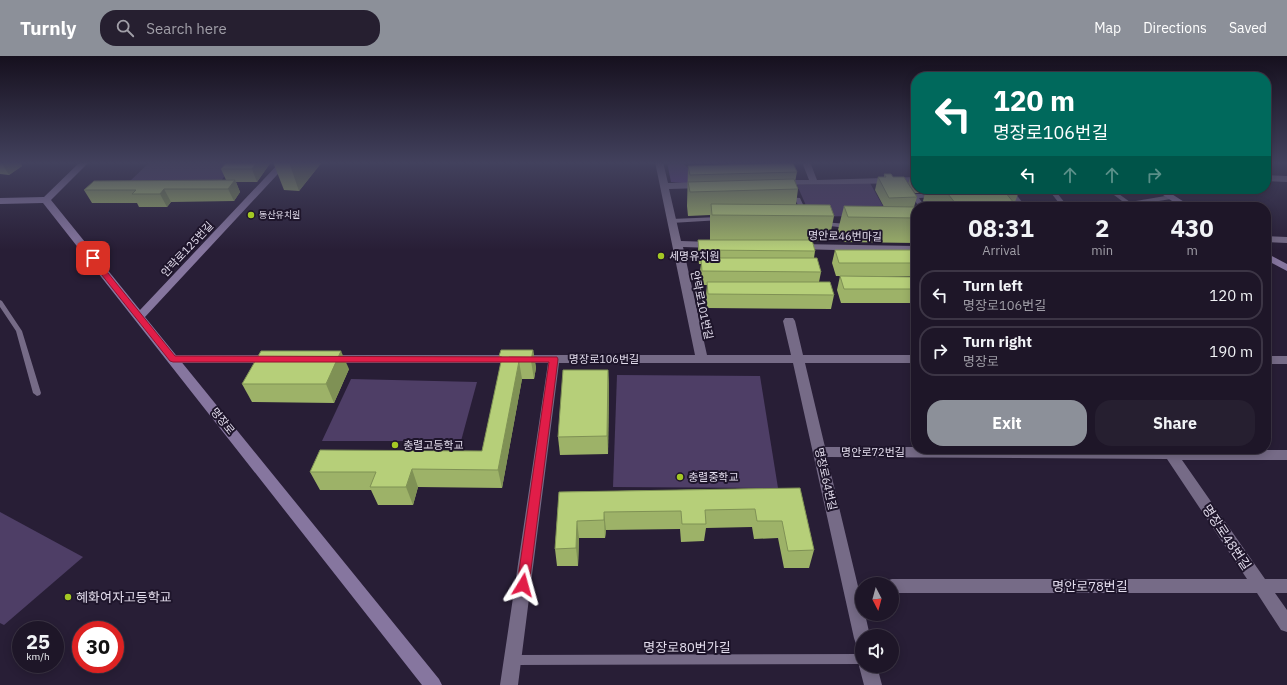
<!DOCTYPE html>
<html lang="en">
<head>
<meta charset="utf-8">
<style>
  body { margin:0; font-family:"IBM Plex Sans","Noto Sans KR",sans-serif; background:#261f30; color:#f1f3f6; height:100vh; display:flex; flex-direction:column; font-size:15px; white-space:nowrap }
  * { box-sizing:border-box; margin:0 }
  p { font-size:13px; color:#a19fa8 }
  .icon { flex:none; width:22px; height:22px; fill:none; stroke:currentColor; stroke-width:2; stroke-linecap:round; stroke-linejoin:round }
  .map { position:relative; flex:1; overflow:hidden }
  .panel { position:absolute; left:911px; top:146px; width:360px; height:252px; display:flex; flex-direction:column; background:#1e1628; border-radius:16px; box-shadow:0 2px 10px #0003,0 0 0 1px #3c3545 }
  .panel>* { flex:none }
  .hud { position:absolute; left:911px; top:16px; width:360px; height:122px; border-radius:16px; box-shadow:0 2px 10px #0003,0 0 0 1px #3c3545; background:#00695c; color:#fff; overflow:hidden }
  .needle { width:26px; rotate:174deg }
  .buttons { position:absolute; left:855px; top:521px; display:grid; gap:8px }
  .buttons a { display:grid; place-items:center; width:44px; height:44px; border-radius:50%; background:#1e1628; box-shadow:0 2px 10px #0003,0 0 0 1px #3c3545; font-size:20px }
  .speed { position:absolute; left:12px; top:565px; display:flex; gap:8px; font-size:20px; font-weight:700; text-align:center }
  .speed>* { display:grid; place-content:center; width:52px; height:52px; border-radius:50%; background:#1e1628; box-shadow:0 2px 10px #0003,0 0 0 1px #3c3545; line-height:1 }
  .speed small { font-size:10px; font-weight:400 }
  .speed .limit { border:6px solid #d22; background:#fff; color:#111 }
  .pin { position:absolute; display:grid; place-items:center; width:34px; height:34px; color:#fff; margin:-17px; border-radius:8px; box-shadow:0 2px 6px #0006 }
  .me { position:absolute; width:44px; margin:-22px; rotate:8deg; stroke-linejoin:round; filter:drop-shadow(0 0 3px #0008) }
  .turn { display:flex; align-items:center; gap:14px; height:84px; padding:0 16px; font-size:18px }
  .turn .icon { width:52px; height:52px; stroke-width:2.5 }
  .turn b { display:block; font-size:28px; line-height:34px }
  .lanes { display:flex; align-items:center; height:38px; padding:0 16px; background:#0003; justify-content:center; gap:20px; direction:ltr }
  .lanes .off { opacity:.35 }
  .eta { display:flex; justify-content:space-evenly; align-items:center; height:68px; text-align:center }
  .eta b { font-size:24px; font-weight:700; line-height:28px }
  .button { display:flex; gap:8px; margin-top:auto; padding:8px 16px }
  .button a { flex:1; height:46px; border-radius:16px; background:#8c9099; color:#fff; font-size:16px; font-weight:700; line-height:46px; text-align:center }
  .button a+a { background:#261f30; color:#f1f3f6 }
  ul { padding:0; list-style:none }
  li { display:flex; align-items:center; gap:12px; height:50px; margin:0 8px 6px; padding:0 8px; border:2px solid #3c3545; border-radius:16px }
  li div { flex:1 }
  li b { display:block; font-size:15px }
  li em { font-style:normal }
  header { display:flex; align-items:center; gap:24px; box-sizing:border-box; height:56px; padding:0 20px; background:#8c9099; color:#fff }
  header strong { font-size:19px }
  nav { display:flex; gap:22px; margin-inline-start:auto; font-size:14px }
  .search { width:280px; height:36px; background:#261f30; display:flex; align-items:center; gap:10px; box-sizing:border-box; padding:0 14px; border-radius:16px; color:#a19fa8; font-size:15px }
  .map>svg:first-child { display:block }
</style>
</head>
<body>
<header>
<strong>Turnly</strong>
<div class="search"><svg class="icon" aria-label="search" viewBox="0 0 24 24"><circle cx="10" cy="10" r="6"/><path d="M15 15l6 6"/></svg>Search here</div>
<nav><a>Map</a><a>Directions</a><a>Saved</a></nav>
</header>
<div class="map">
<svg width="1287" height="629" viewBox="0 0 1287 629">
  <rect width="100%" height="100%" fill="#281e36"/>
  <g fill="#4e3e66">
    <path d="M150,106h85l-14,19 -92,1z"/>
    <path d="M870,127l18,32 -77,2 -14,-32z"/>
    <path d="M617,319l143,1 18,112 -165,-1z"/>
    <path d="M351,323l126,3 -16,59h-139z"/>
    <path d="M0,456l83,45 -79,68 -4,-2z"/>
  </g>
  <path fill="#5e3f85" d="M667,106h15l7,7 39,-2 2,-5h14l8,21h-69l-12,-1z"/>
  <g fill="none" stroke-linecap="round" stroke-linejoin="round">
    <g fill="#766b87" fill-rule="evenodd">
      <path d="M1048,133h6l14,18h-6z"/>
      <path d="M1106,133h6l18,13 41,-7 3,2 -3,2 -37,6 2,2h-6z"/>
      <path d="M932,138l2,1v2l-15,1 6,9h-6l-7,-11 3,-2z"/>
      <path d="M788,141l12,1 7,15 -1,1h-4l-6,-13 -10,-1 -1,-1z"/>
      <path d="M719,161l2,1v2l-50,3 -3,-2 3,-2z"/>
      <path d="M822,166l26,2 3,2 -3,2 -28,-3v-2z"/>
      <path d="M0,244l2,1 20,30 19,62 -1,2 -3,1 -4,-3 -17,-62 -16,-24z"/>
      <path d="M862,598v10l-349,1 -4,-2 -1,-3 1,-3 4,-2z"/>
    </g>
    <g fill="#766b87" fill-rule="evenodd">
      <path d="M655,106h8l5,21 35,-1 4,3 -4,3 -34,1 12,52 32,1 5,3 -5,3 -30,-1 24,108h84l-8,-34 2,-3h8l2,3 8,34h113v8h-111l20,84h91v2l371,1v10h-105l83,119h22v14h-12l12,17v22l-6,-2 -24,-37h-365v-9h-7l1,-3 6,-2h355l-80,-120 -340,-2 35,146v11h3l5,22h-8v10l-6,-2 -2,-6 -61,-275h-234l-41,322h-18l48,-322h-220l-4,-1 -2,-3 2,-3 4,-1h367z"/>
      <path d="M802,106h8l7,18 99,-3v6l-140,2 -1,-2 1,-2 3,-1h30z"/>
      <path d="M1266,119l21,1v6l-21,-1z"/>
      <path d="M1003,133h9l14,18h-10z"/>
      <path d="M1266,180l21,1v6l-21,-1z"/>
      <path d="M798,188l118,2v6l-121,-3 -2,-2 2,-2z"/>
      <path d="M173,299h99l4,1 2,3 -2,3 -4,1h-99l-4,-1 -2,-3 2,-3z"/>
      <rect x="1266" y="300" width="21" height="8"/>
      <path d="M862,604v6h15l5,19h-18l-5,-19z"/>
    </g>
    <g fill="#86769f" fill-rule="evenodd">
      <path d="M80,106h9l-38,38 89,110 140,-148h9l-144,155 294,362 3,6h-20l-379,-482 -43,1v-6l44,-1z"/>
      <path d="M1154,133h10l28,18h-11z"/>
      <path d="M1266,197l21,11v7l-21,-11z"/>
    </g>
  </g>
  <g fill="#9db268">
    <path d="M0,106h20l2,4 -13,9 -9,-1z"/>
    <path d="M227,106h44l-14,20h-21l4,10 -6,9 -63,1 -4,5h-28l-2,-4h-45l-8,-13 142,-10 -5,-11z"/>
    <path d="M273,106h49l-23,29 -15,-1z"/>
    <path d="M915,106h1v27h104l-7,18h-86l-4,-6 2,-8h-10l-6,-8 8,12 -3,10h2v36l-74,-1 -4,-12 6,-24 40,1 -9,-17 3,-13h6v-3l9,3 15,7z"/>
    <path d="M688,110l109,6 -2,10 3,7 -2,16 38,11 -5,25h-17l3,10 -1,7 7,14 -2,10 15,13 -3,14 -124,-1 -1,-13 1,-10h-6l-1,-14 1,-7h-2l-1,-11v-13h12v-25l-22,1 -1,-10z"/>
    <path d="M835,194h81v26h-80l-4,-13z"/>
    <path d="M840,220l76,1v26h-75l-4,-13z"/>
    <path d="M533,294l3,18 -2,11h-12l-20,109 -84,-1 -5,18h-35l-7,-15h-51l-10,-18 172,-21 19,-87 -2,-8z"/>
    <path d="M349,313l-15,34 -82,-1 -10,-18z"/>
    <path d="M608,314l1,18 -1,66 -48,1 -2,-18z"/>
    <path d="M800,432l14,62 -5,18h-25l-6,-30 -24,1 -2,-12 -46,1 -2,13 -23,1 -1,-13 -74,1 -1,8h-26l-1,28h-21l-2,-17 4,-57z"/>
  </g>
  <g fill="#7f9155">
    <path d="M1,106h19l2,4 -13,9z"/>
    <path d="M257,106h14l-14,20 -5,-13z"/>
    <path d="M289,106h33l-23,29z"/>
    <path d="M235,124l5,12 -6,9 -6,-12z"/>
    <path d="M164,133l7,13 -4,5 -7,-13z"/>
    <path d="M533,294l3,18 -2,11 -3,-18z"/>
    <path d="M341,295l8,18 -15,34 -8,-19z"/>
    <path d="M519,305l3,18 -20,109 -4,-18z"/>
    <path d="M608,314l1,18 -1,66 -1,-18z"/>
    <path d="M412,413l6,18 -5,18 -7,-18z"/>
    <path d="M604,456l2,18 -1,8 -1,-18z"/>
    <path d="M577,465l2,17 -1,28 -2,-18z"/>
  </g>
  <g fill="#b6cf79" stroke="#7f9155">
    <path d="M227,106h30l-5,7h-31z"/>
    <path d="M793,107l4,9 -107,3 -2,-9z"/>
    <path d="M884,118h7l2,3h11l13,20 -28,1 -11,-21h8z"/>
    <path d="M794,123l4,10 -108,3 -2,-10z"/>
    <path d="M235,124l-7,9h-64l-4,5h-28l4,-4h-52l10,-9z"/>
    <path d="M1005,136l9,11 -58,1 -8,-10z"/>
    <path d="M711,148l119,1 4,11 -122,-1z"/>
    <path d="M844,150l72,1v11l-68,-1z"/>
    <path d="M698,184h114l3,11 -116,-1z"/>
    <path d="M835,194h81v13h-77z"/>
    <path d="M701,202h116l4,14 -119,-1z"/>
    <path d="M840,220l76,1v12h-72z"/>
    <path d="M707,226h123l4,13 -126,-1z"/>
    <path d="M501,294h32l-2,11h-12l-21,109 -86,-1 -6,18h-36l6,-15h-66l10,-22 162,1 20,-94 -3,-1z"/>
    <path d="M261,295h80l-15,33h-84z"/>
    <path d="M563,314h45l-1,66 -49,1z"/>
    <path d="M800,432l14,62 -26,1 -6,-30h-25l-2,-12 -50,1 1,14h-24l-1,-13 -77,1v8l-27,1 -1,27 -21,1 4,-57z"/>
  </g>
  <linearGradient id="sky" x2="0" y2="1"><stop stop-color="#16101e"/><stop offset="0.55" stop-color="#42415d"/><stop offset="1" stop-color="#42415d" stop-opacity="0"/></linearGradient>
  <rect width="1287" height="194" fill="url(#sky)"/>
  <path fill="#e11d48" stroke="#92132f" d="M93,200l2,1 80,99 382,1 1,2 -29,226 -2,4 -4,1 -4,-1 -2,-4 32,-223h-376l-3,-1 -80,-101 -1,-2z"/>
  <g fill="#a4c824" stroke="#1e152b" stroke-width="1.5">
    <circle cx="251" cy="159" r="4"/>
    <circle cx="661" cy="200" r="4"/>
    <circle cx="395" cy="389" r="4"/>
    <circle cx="680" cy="421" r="4"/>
    <circle cx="68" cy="541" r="4"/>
  </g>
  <g text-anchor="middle" stroke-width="4" stroke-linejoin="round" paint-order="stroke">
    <g font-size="9" fill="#e2dcec" stroke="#1e152b" text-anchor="start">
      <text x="259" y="162">동산유치원</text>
    </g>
    <g font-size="11" fill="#e2dcec" stroke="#1e152b">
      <text transform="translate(845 180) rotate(1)" y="4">명안로46번마길</text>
      <text transform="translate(187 193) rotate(-47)" y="4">안락로125번길</text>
      <text transform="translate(702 249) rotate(78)" y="4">안락로101번길</text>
      <text x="604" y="307">명장로106번길</text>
      <text transform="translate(223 365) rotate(51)" y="4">명장로</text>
      <text x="873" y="400">명안로72번길</text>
      <text transform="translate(826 423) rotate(77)" y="4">명장로64번길</text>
    </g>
    <g font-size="11" fill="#e2dcec" stroke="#1e152b" text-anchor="start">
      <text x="669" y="204">세명유치원</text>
      <text x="403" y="393">충렬고등학교</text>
      <text x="688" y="425">충렬중학교</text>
    </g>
    <g font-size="13" fill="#e2dcec" stroke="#1e152b">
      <text transform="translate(1227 481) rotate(56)" y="5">명장로48번길</text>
      <text x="1090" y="535">명안로78번길</text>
      <text x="687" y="596">명장로80번가길</text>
    </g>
    <g font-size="13" fill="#e2dcec" stroke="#1e152b" text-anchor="start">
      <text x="76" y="546">혜화여자고등학교</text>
    </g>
  </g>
</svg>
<div class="buttons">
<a><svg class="needle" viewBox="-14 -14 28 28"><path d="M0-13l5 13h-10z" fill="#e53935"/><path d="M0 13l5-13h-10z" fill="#a19fa8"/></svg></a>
<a><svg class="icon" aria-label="sound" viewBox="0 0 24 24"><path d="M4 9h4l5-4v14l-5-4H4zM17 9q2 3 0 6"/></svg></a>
</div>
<div class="speed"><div>25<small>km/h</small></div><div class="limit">30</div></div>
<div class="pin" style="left:93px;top:202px;background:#d93025"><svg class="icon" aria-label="arrive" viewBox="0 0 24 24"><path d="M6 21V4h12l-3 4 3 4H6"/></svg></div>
<svg class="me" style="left:523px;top:529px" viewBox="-20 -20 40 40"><path d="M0-17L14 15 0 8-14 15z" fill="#e11d48" stroke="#fff" stroke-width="4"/></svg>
<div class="hud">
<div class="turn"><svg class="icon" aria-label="left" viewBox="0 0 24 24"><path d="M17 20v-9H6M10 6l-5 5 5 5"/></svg><div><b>120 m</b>명장로106번길</div></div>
<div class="lanes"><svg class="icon" aria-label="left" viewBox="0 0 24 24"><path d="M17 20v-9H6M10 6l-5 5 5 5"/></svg><svg class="icon off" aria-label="ahead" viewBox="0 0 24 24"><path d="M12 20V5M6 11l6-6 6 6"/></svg><svg class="icon off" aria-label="ahead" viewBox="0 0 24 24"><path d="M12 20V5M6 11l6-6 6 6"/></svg><svg class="icon off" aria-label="right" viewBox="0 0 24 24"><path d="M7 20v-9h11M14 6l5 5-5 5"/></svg></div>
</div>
<section class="panel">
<div class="eta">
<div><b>08:31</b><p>Arrival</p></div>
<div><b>2</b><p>min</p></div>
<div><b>430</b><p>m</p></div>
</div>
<ul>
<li><svg class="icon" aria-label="left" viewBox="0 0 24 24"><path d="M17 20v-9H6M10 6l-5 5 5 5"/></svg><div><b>Turn left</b><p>명장로106번길</p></div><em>120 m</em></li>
<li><svg class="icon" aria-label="right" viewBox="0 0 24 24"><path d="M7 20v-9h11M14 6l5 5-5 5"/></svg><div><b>Turn right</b><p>명장로</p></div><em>190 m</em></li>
</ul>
<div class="button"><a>Exit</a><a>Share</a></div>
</section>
</div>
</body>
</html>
